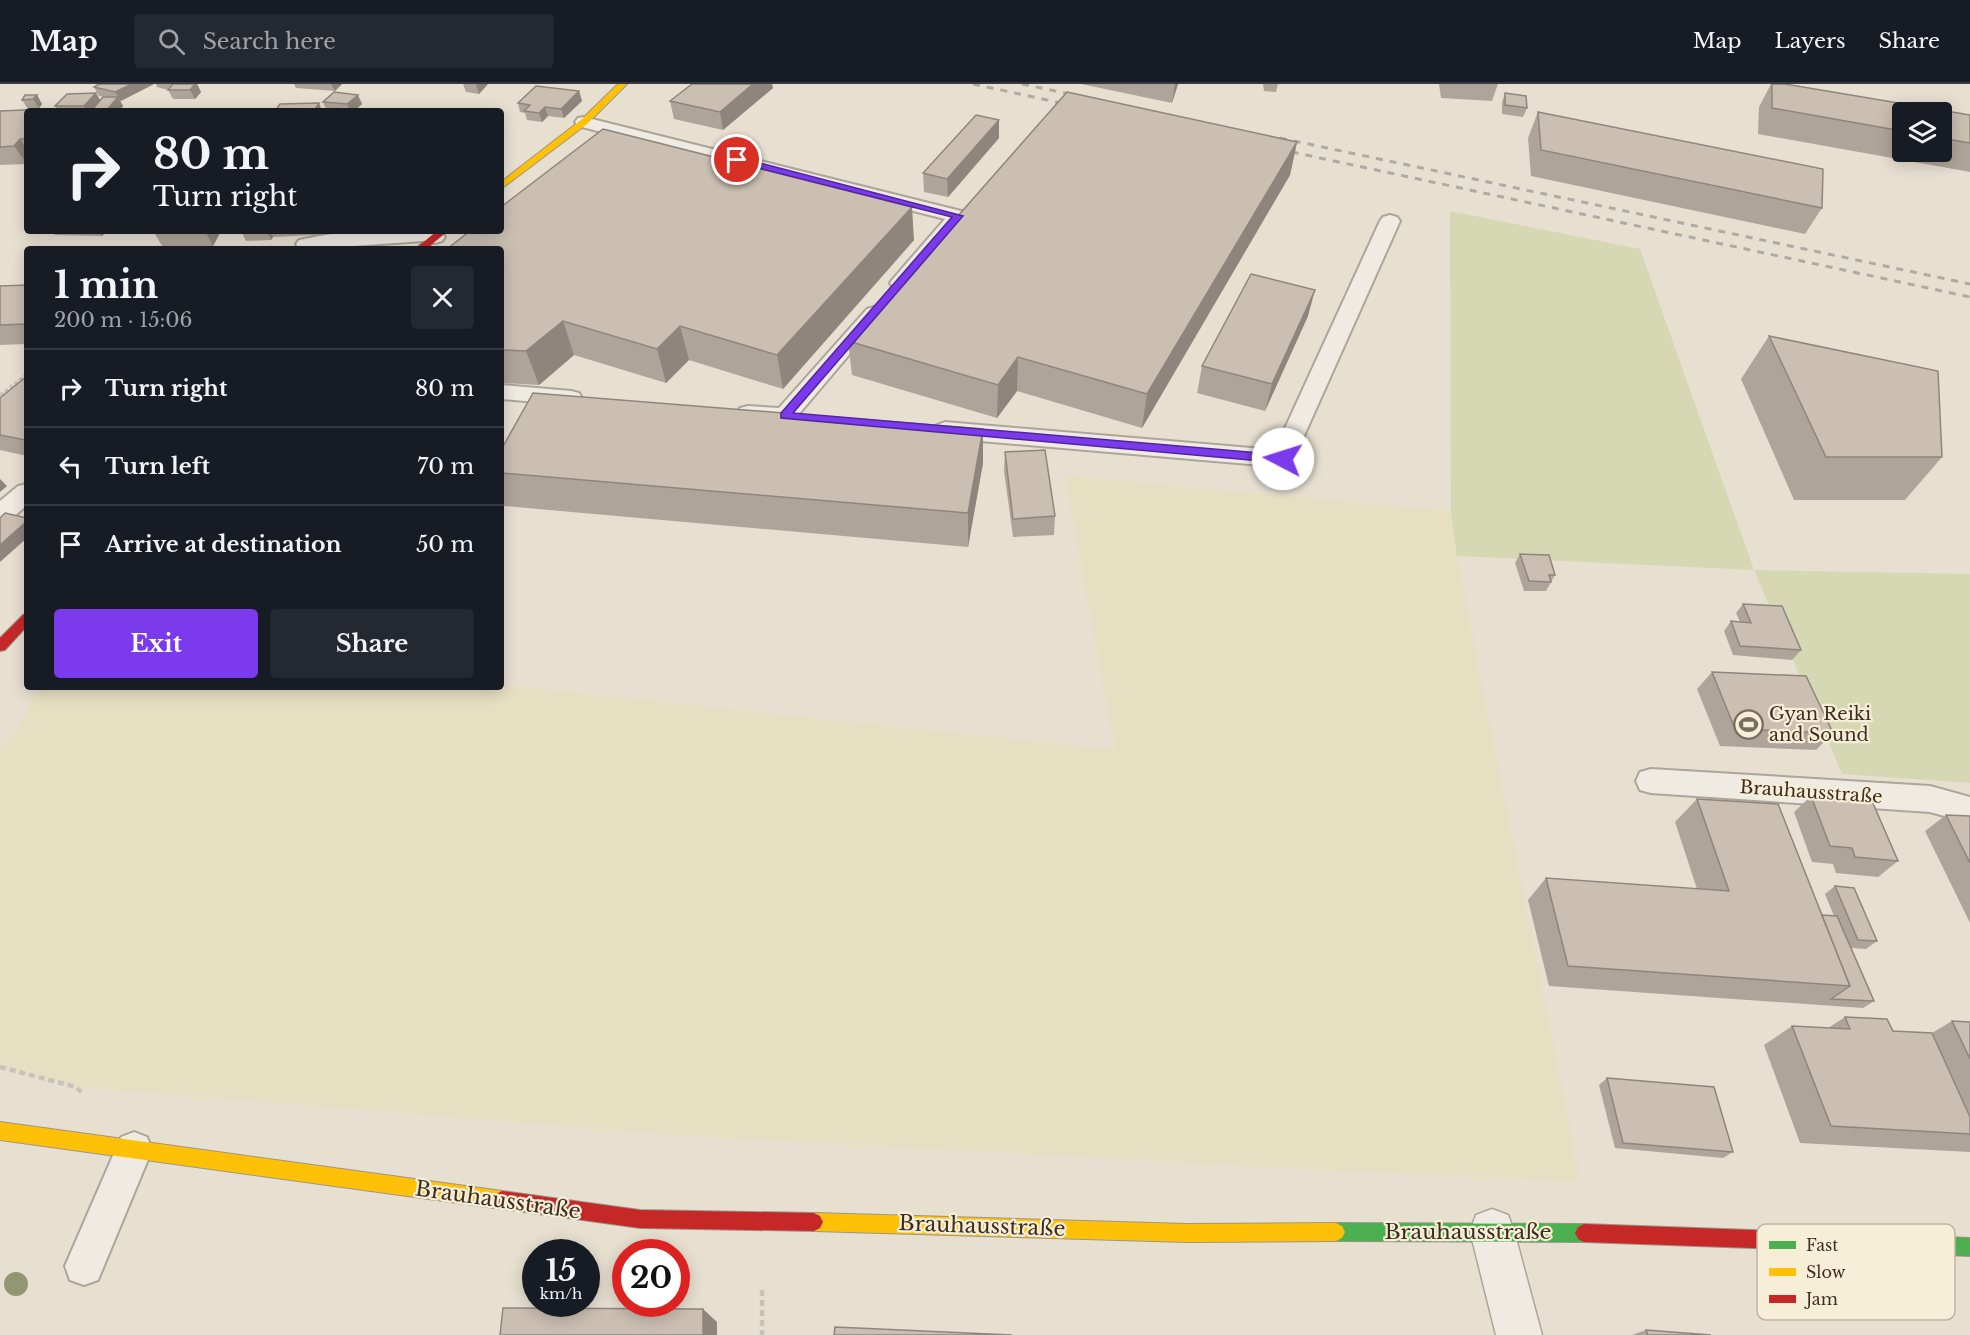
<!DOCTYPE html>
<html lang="en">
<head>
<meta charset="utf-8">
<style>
  body { margin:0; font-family:"Libre Baskerville",serif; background:#242831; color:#f1f3f6; height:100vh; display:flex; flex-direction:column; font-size:22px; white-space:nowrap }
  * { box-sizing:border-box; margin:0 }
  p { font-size:20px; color:#9ea1a6 }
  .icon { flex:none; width:33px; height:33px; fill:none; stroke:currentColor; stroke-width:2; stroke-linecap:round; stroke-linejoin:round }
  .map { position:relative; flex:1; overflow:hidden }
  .side { position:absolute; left:24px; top:162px; width:480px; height:444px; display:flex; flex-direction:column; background:#171b24; border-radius:6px; box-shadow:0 3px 15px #0003 }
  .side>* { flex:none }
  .guide { position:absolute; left:24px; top:24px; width:480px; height:126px; border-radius:6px; box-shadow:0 3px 15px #0003; background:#171b24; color:#f1f3f6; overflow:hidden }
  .tools { position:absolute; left:1892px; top:18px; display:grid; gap:12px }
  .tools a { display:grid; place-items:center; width:60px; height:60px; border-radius:6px; background:#171b24; box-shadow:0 3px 15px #0003; font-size:30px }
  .speed { position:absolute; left:522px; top:1155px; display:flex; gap:12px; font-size:30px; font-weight:700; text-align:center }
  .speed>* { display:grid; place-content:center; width:78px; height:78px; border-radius:50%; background:#171b24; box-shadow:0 3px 15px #0003; line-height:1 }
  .speed small { font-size:15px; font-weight:400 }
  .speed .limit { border:9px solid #d22; background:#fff; color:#111 }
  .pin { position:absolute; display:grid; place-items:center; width:51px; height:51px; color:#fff; margin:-26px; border:3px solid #fff; border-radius:50%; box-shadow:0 2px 6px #0007 }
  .me { position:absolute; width:66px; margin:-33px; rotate:275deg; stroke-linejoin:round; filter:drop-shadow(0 0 4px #0008) }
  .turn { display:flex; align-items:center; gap:21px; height:126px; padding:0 30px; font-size:27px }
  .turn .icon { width:78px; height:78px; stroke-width:2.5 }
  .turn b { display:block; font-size:42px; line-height:51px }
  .round { display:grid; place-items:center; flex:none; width:63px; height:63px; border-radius:6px; background:#242831 }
  .head { display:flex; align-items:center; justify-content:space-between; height:102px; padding:0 30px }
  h1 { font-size:36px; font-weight:700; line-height:45px }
  .action { display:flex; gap:12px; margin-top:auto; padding:12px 30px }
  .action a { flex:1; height:69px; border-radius:6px; background:#7c3aed; color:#fff; font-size:24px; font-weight:700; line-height:69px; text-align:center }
  .action a+a { background:#242831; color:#f1f3f6 }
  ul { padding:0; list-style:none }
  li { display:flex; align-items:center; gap:18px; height:78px; padding:0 30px; border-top:2px solid #363941 }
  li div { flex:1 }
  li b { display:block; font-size:22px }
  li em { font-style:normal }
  header { display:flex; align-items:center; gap:36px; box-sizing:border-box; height:84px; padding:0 30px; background:#171b24; border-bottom:2px solid #363941 }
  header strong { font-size:28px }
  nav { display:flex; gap:33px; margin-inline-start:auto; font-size:21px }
  .search { width:420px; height:54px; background:#242831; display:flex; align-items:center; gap:15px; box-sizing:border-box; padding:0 21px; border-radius:6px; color:#9ea1a6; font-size:22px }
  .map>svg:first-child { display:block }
</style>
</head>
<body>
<header>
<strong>Map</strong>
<div class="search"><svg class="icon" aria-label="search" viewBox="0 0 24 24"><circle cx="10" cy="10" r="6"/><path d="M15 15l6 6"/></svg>Search here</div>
<nav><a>Map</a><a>Layers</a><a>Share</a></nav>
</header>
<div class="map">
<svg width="1970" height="1251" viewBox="0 0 1970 1251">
  <rect width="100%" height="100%" fill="#e7e0d1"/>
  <path fill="#e6dfc2" d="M1065,392l386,35 6,45 123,625 -257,-11 -633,-34 -614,-49 -76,-20v-315l17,-23 23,-42h461v-2l614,65z"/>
  <path fill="#d6d7b3" d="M1450,127l190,38 114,321 216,4v209l-128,-9 -88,-204 -297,-14 -6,-45z"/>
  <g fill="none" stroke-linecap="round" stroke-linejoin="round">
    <defs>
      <g id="lane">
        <path d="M584,33l381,95 3,4 -61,71 -7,2 -7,-2 -3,-4 3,-4 52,-60 -367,-93 -3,-4 3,-4z"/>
        <path d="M1390,131l7,2 3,4 -109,244 -8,2 -338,-29 -8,-3 -4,-5 4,-5 8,-3 330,28 105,-229 3,-4z"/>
        <path d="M388,147h46l8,2 3,4 -3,4 -7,2 -12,-2 -111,8 -13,-1 -3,-4 3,-4 31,-6z"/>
        <path d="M874,223l7,2 4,4 -4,4 -88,104 -8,2 -45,-5 -3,-5 3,-5 8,-2 31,2 88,-99z"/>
        <path d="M501,301l70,6 8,2 3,5 -3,5 -8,2 -70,-6z"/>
        <path d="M27,400v21l-18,16 -9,3v-23l18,-15z"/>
        <path d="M1651,685l279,17 40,11v26l-40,-11 -279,-19 -11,-3 -4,-9 4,-9z"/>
        <path d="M134,1048l13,5 5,13 -54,130 -14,5 -14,-5 -5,-14 56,-129z"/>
      </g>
      <path id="street" d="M1492,1125l16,6 6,16 28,104h-46l-26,-104 6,-16z"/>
      <g id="fast">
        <path d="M1336,1139l248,1 6,3 3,6 -3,6 -6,3 -248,-1 -6,-3 -3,-6 3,-6z"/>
        <path d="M1864,1150l106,4v18l-106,-4 -6,-3 -3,-6 3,-6z"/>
      </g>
      <g id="slow">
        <path d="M618,0h9l-40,40 -86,65v-7l80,-62z"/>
        <path d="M0,1038l502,69 6,3 3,6 -3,6 -6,3 -502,-69z"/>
        <path d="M814,1129l373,11 149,-1 6,3 3,6 -3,6 -6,3 -149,1 -373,-11 -6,-3 -3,-6 3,-6z"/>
      </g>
      <g id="jam">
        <path d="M437,147h11l-22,18h-11z"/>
        <path d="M27,529v13l-22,24 -5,1v-13l23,-23z"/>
        <path d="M502,1107l138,19 174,3 6,3 3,6 -3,6 -6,3 -174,-3 -138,-19 -6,-3 -3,-6 3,-6z"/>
        <path d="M1584,1140l280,10 6,3 3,6 -3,6 -6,3 -280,-10 -6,-3 -3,-6 3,-6z"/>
      </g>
    </defs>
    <use href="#lane" stroke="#ada599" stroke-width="4"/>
    <use href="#street" stroke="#ada599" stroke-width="3"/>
    <use href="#fast" stroke="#9c958a" stroke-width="2"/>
    <use href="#slow" stroke="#9c958a" stroke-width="2"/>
    <use href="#jam" stroke="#9c958a" stroke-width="2"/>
    <path stroke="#c8c2b9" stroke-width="3" stroke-dasharray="4 2" stroke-linecap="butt" d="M0,311l27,-21"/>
    <g stroke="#c8c2b9" stroke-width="4.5" stroke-dasharray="6 4" stroke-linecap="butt">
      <path d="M0,983l76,20 7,7"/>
      <path d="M762,1206v45"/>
    </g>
    <use href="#lane" fill="#efebe3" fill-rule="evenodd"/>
    <use href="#street" fill="#efebe3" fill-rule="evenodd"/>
    <use href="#fast" fill="#4caf50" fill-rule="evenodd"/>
    <use href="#slow" fill="#ffc107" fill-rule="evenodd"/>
    <use href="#jam" fill="#c62828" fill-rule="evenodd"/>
    <g stroke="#afaaa2" stroke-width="3" stroke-dasharray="7 7" stroke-linecap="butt">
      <path d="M973,0l102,22"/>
      <path d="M1022,0l62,13"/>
      <path d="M1280,54l690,146"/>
      <path d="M1278,65l692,148"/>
    </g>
  </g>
  <circle fill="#929673" cx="16" cy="1200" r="12"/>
  <g fill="#afa499" fill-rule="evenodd">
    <path d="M154,0l-34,17 3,5 -4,5h-61l-3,-5 41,-13 4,7 5,-3 -6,-1 -5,-9z"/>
    <path d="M156,0h41l4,8 -6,7h-22l-5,-9 -11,-3z"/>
    <path d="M294,0h48l-7,7 -39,-3z"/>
    <path d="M463,0h25l-9,10 -13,-2z"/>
    <path d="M692,0h80l1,4 -50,42 -49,-11 -4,-18z"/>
    <path d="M1081,0h97l-6,19z"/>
    <path d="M1263,0h15l-2,8 -12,-1z"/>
    <path d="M1439,0h59l-6,17 -51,-3z"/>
    <path d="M1771,0h14l185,31v57l-212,-38 1,-27zM1902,28h39v40h-39z"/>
    <path d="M579,7l3,10 -18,17 -16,-2 -6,6 -15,-2 -2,-7 -5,-1 -2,-9z"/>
    <path d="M1505,9l22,15 -4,9 -21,-3v-12z"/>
    <path d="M37,11l5,9 -3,4 -11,1 -6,-9z"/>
    <path d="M323,18l39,2 -8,7h-27z"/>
    <path d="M0,27h27v53l-27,1z"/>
    <path d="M1538,28l284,96 -17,26 -274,-58 -3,-38z"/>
    <path d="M999,36v18l-51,59 -24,-5 -1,-19z"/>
    <path d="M1297,58l-7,33 -148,253 -125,-37 -20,27 -145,-43 -4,-34z"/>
    <path d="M52,147h55l-5,5 -47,-1z"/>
    <path d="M153,147h68l-8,15 -49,3z"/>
    <path d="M241,147h157l-125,6 -2,3 -25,1z"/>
    <path d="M914,156l-131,149 -94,-29 -23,23 -92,-28 -35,30 -38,-2v-134z"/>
    <path d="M27,201v59l-27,1v-59z"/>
    <path d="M1308,232l-43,95 -68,-18 5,-27z"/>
    <path d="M1769,252l173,121 -37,43h-111l-53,-121z"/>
    <path d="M27,292v80l-27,-6v-52z"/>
    <path d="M983,345v34l-15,84 -464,-41 -3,-7v-26z"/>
    <path d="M1005,368l50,64 -1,19 -41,2 -9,-66z"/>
    <path d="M1520,470l35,21 -9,16h-22l-9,-28z"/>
    <path d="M1743,520l58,46 -9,10 -59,-5 -9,-24 7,-10 9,1 -4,-9z"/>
    <path d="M1712,588l121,61 -17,17 -96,-4 -23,-57z"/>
    <path d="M1811,712l87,65 -20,16 -42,-4 -3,-9 -21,-2 -18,-50z"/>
    <path d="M1697,715l125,116 12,1 -9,-22 10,-8 42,55 -11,8 -15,-1 23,53 -11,7 -314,-22 -21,-86 18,-22 151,11 -22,-67z"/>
    <path d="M1946,731l24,1v107l-45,-92z"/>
    <path d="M1845,933l48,14 39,2 20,-12 18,1v130l-170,-9 -36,-98 28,-19 36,2z"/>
    <path d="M1607,994l126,74 -10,6 -108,-10 -16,-63z"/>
    <path d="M1646,1246l65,5h-79z"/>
  </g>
  <g fill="#8e867d">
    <path d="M132,0h22l-33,17 -6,-9z"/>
    <path d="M195,0h2l4,8 -6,7 -5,-9z"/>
    <path d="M331,0h11l-7,7z"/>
    <path d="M476,0h12l-9,10z"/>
    <path d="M753,0h19l1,4 -50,42 -3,-18z"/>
    <path d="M1175,0h3l-6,19z"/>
    <path d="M579,7l3,10 -18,17 -3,-9z"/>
    <path d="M96,9l5,9 -7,9h-7l-3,-5z"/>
    <path d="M37,11l5,9 -3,4 -6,-9z"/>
    <path d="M358,11l4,9 -8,7h-4l-3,-7z"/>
    <path d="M118,13l5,9 -4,5h-13z"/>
    <path d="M319,19l3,8h-8z"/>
    <path d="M545,23l3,9 -6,6 -3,-9z"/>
    <path d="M999,36v18l-51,59 -1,-18z"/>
    <path d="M20,55l7,10v15l-13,-18z"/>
    <path d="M1297,58l-7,33 -148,253 5,-34z"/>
    <path d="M912,123l2,33 -131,149 -6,-34z"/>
    <path d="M99,147h8l-5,5z"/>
    <path d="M205,147h16l-8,15z"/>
    <path d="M267,147h3l3,6 -2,3z"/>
    <path d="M1315,206l-7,26 -43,95 7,-27z"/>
    <path d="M563,237l11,34 -35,30 -13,-34z"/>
    <path d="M680,242l9,34 -23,23 -9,-34z"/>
    <path d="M1018,273l-1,34 -20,27 1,-33z"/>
    <path d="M983,345v34l-15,84v-34z"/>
    <path d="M0,395l7,7 -7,6z"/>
    <path d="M27,437v17l-27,24v-17z"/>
    <path d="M703,1225l14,13v13h-14z"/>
  </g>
  <g fill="#cbbfb2" stroke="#8e867d" stroke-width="1.5">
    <path d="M99,0h33l-17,8 -21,-5z"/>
    <path d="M173,0h22l-5,6h-22z"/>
    <path d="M692,0h61l-33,28 -50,-11z"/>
    <path d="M1772,0h13l185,31v28l-29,-5v-26h-39v19l-130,-23z"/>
    <path d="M536,2l43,5 -18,18 -16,-2 -6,6 -15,-2 6,-6 -12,-2z"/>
    <path d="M334,8l24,3 -11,9 -24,-2z"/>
    <path d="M1067,8l230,50 -150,252 -129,-37 -20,28 -150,-44z"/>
    <path d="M96,9l-12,13h-29l12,-12z"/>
    <path d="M1505,9l21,3 1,12 -22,-3z"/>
    <path d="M25,11h12l-4,4 -11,1z"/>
    <path d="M103,13h15l-12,14h-15z"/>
    <path d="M319,19l-5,8h10h-53h4l5,-7z"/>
    <path d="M47,25l-2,2h-18v28h-7l-6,7 -14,1v-36z"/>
    <path d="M1538,28l285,57 -1,39 -281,-58z"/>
    <path d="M976,31l23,5 -52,59 -24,-6z"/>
    <path d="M603,45l309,78 -135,148 -97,-29 -23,23 -94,-28 -37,30 -25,-1v-101h-54l23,-18h31v-24z"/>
    <path d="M1251,190l64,16 -43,94 -70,-18z"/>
    <path d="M27,201v39l-27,1v-39z"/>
    <path d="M1769,252l169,35 4,86h-116z"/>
    <path d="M27,292v62l-2,2 -25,-5v-37z"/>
    <path d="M533,309l450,36 -15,84 -467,-40v-23z"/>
    <path d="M1045,366l10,66 -42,3 -8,-67z"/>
    <path d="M5,429l22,5v3l-27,24v-27z"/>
    <path d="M1520,470l29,1 6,20h-6l2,7 -22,-1z"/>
    <path d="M1743,520l39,2 19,44 -61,-4 -9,-25 20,2z"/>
    <path d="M1712,588l94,4 27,57 -98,-4z"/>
    <path d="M1811,712l61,5 26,60 -43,-4 -3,-9 -22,-2z"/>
    <path d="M1697,715l81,5 72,182 -282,-20 -22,-88 183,13z"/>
    <path d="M1946,731l24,1v47z"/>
    <path d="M1835,802l19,2 23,53 -19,-1z"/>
    <path d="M1822,831l15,1 37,85 -43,-2 19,-13z"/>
    <path d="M1845,933l42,2 6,12 39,2 38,84v17l-139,-8 -39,-100 58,3z"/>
    <path d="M1952,937l18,1v37z"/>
    <path d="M1607,994l107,9 19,65 -110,-9z"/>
    <path d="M503,1224l200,1v26h-203z"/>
    <path d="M835,1243l177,8h-178z"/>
    <path d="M1646,1246l65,5h-63z"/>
  </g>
  <path fill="#7c3aed" stroke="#51269a" stroke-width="1.5" d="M737,73l226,59 -170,197 490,42 6,4 -6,4 -502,-45v-5l171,-196 -218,-55 -1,-2z"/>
  <defs>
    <symbol id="stadium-ring" viewBox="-11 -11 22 22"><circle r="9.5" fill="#f7eed8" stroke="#786c5e" stroke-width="1.5"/><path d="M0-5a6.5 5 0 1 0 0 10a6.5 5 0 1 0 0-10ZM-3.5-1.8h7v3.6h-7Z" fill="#786c5e"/></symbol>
  </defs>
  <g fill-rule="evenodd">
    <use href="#stadium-ring" x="1732" y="624" width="33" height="33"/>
  </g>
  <g text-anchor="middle" stroke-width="4.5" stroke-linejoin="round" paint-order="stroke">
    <g font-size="18" fill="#3d2e20" stroke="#f7eed8" text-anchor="start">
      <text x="1769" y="636">Gyan Reiki<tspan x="1769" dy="21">and Sound</tspan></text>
    </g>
    <g font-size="18" fill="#3d2e20" stroke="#f7eed8">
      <text transform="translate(1811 708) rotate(4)" y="6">Brauhausstraße</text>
    </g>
    <g font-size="21" fill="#3d2e20" stroke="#f7eed8">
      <text transform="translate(498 1116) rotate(8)" y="7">Brauhausstraße</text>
      <text transform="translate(982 1142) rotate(2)" y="7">Brauhausstraße</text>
      <text x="1468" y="1155">Brauhausstraße</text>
    </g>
  </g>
  <rect x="1757" y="1140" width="198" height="96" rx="9" fill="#f7eed8" stroke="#bfb4a1" stroke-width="1.5"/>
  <rect x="1769" y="1157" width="27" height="8" fill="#4caf50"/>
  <rect x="1769" y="1184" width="27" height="8" fill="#ffc107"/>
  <rect x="1769" y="1211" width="27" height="8" fill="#c62828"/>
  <g font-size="16" fill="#3d2e20">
    <text x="1806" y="1167">Fast</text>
    <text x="1806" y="1194">Slow</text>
    <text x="1806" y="1221">Jam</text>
  </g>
</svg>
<div class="tools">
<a><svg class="icon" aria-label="layers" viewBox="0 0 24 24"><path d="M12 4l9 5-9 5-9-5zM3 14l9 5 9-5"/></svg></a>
</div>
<div class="speed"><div>15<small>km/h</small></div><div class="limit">20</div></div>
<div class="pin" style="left:737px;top:76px;background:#d93025"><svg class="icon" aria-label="arrive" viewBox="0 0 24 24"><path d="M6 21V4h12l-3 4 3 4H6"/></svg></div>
<svg class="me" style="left:1283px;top:375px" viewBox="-20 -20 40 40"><circle r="19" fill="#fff"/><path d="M0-13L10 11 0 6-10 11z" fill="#7c3aed"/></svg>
<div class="guide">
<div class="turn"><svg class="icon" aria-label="right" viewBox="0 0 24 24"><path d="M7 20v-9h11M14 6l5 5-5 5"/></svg><div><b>80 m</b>Turn right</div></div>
</div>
<section class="side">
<div class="head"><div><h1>1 min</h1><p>200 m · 15:06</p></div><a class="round"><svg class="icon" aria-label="close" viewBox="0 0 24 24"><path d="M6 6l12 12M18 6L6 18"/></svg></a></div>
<ul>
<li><svg class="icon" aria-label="right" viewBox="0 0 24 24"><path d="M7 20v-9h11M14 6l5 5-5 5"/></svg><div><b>Turn right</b></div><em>80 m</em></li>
<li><svg class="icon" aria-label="left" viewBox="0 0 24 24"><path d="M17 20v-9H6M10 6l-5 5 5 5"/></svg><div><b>Turn left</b></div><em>70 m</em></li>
<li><svg class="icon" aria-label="arrive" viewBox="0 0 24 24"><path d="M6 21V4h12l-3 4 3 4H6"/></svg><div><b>Arrive at destination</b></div><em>50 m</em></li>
</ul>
<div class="action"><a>Exit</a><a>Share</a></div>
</section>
</div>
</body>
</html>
